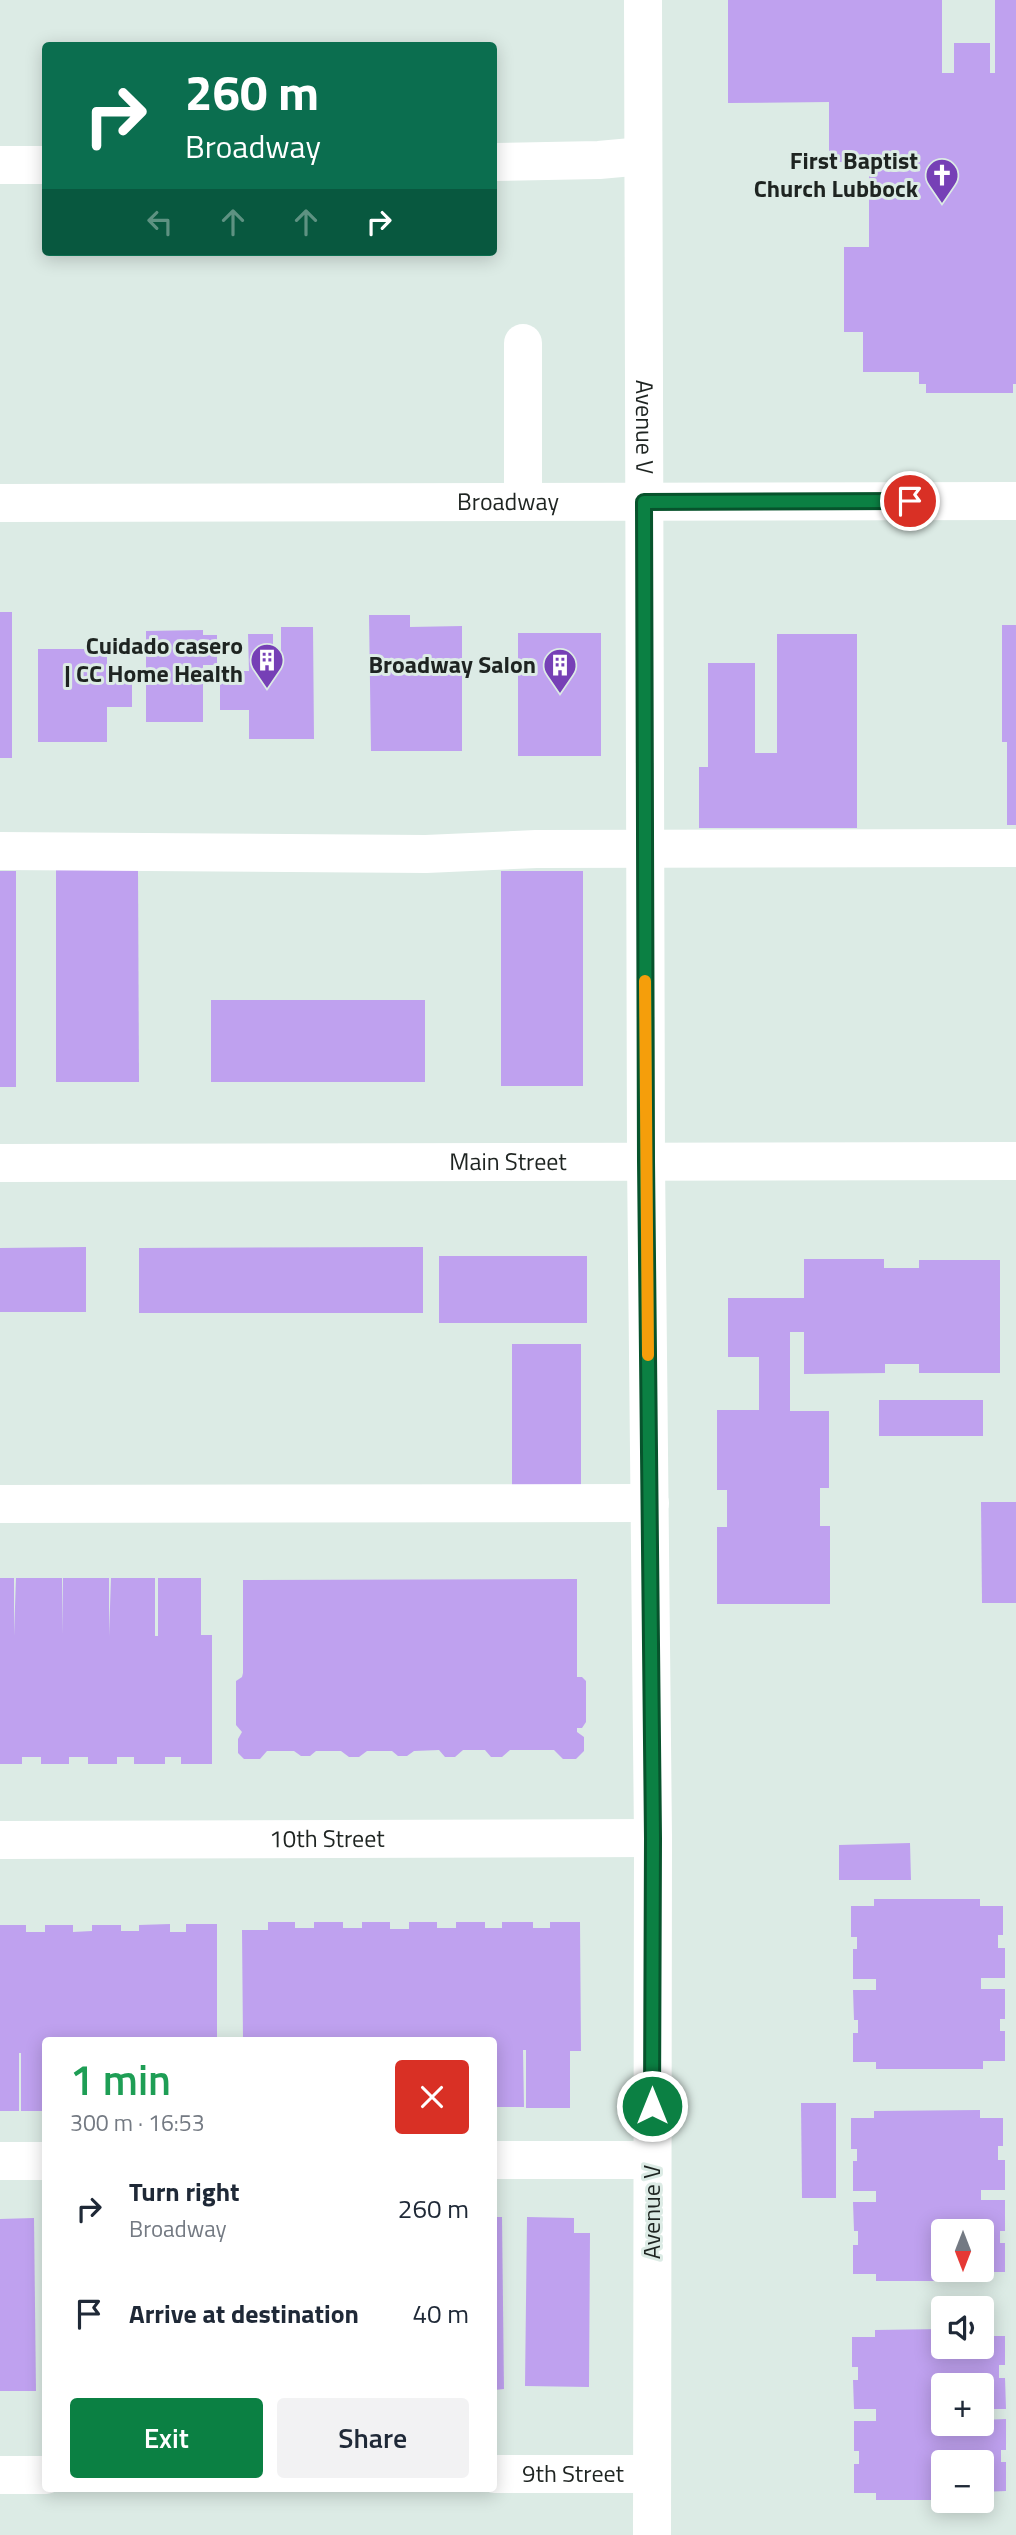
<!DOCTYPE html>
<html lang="en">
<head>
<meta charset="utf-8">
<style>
  body { margin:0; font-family:"Titillium Web",sans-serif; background:#f2f2f3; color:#1f2937; height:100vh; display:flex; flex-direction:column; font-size:26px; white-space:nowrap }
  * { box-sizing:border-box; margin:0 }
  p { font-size:23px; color:#747a83 }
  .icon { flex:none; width:38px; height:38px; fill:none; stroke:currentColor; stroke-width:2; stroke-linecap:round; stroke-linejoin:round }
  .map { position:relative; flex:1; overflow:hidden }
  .side { position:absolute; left:42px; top:2037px; width:455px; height:455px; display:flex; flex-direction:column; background:#fff; border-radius:7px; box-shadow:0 4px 18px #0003 }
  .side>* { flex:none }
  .guide { position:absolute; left:42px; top:42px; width:455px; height:214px; border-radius:7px; box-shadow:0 4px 18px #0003; background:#0b6e4f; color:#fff; overflow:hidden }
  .needle { width:46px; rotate:180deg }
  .buttons { position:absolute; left:931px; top:2219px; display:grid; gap:14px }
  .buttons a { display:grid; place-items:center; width:63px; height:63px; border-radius:7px; background:#fff; box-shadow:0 4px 18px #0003; font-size:35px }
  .pin { position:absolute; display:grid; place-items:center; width:60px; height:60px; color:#fff; margin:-30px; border:4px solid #fff; border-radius:50%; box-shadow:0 2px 7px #0007 }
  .me { position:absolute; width:77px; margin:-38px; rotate:0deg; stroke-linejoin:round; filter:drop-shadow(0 0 5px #0008) }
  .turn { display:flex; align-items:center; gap:24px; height:147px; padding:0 28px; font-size:32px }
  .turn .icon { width:91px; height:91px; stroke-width:2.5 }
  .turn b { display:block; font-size:49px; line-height:60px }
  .lanes { display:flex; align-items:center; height:66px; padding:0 28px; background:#0003; justify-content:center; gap:35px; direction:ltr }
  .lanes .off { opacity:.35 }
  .round { display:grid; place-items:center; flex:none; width:74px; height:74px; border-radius:7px; background:#f2f2f3 }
  .head { display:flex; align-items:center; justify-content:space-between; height:119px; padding:0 28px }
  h1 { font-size:42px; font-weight:600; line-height:52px; color:#1e9e55 }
  .primary-button { display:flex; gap:14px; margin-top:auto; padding:14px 28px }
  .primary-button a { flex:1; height:80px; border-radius:7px; background:#0b8043; color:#fff; font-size:28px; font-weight:600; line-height:80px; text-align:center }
  .primary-button a+a { background:#f2f2f3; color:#1f2937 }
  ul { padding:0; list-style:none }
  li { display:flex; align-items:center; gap:21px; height:105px; padding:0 28px }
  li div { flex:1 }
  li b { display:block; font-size:26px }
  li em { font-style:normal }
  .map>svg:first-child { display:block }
</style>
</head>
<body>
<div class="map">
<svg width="1016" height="2535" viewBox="0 0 1016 2535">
  <rect width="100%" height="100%" fill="#dcebe5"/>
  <g fill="#bfa1ef" fill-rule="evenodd">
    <path d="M728,0h214v73h12v-30h36v30h5v-73h21v384h-3v9h-87v-9h-7v-12h-56v-40h-19v-85h25v-85h-40v-60l-101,1z"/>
    <rect x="0" y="612" width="12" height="146"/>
    <path d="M369,615h41v12l52,-1v125h-91z"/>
    <path d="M1002,625h14v200h-9v-83h-5z"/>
    <path d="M281,627h32l1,112h-65v-29h-29v-39h29l-1,-37h25v18h8z"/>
    <path d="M203,630v5h14v30h-14v57h-57v-91z"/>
    <rect x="518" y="633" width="83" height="123"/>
    <path d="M777,634h80v194h-158v-61h9v-104h47v90h22z"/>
    <path d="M38,649h69v28h25v30h-25v35h-69z"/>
    <path d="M56,870h82l1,212h-83z"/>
    <rect x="0" y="871" width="16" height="216"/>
    <rect x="501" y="871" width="82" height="215"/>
    <rect x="211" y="1000" width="214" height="82"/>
    <path d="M86,1247v65h-86v-64z"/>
    <path d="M423,1247v66h-284v-65z"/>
    <rect x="439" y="1256" width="148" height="67"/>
    <path d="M804,1259h80v9h35v-8h81v113h-81v-9h-34v9l-81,1v-42h-14v79h39v77h-9v38h10v78h-113v-77h10v-37h-10v-80h42v-53h-31v-59h76z"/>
    <rect x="512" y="1344" width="69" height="143"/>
    <rect x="879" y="1400" width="104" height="36"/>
    <path d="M981,1502h35v101h-34z"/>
    <path d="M0,1578h14v58l2,-58h46v57l1,-57h46v58l2,-58h44v58h3v-58h43v57h11v129h-31v-7h-16v7h-31v-7h-17v7h-29v-7h-19v7h-28v-7h-19v7h-22z"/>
    <path d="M577,1579v98h5l4,4v41l-4,6h-5v4l7,5v14l-8,8h-13l-9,-9h-44l-8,7h-11l-6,-7h-22l-8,7h-10l-6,-7 -25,1 -7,5h-9l-6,-5h-25l-8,6h-10l-8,-6h-25l-6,5h-9l-7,-5h-27l-7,8h-16l-6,-6v-14l4,-7 -6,-7v-44l6,-4 1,-4v-93z"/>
    <path d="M910,1843l1,37h-72v-35z"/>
    <path d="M874,1899h106v7h23v29h-5v13h7v30h-24v11h24v30h-5v12h5v30h-22v8h-107v-7h-23v-29h5v-13h-4l-1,-30h23v-11h-23v-30h4v-12h-6v-31h23z"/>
    <path d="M268,1922h27v6h19v-6h29v6h19v-6h28v7h19v-7h28v6h19v-6h29v6h17v-6h31v6h17v-6h30l1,129h-11v57h-44v-58h-3l1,57h-30v-67h-251l-1,-110h26z"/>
    <path d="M170,1924v8h16v-8h31v116h-171v71h-25v-58h-2v58h-19v-186h26v7h19v-7h28v7l19,-1v-6h29v6h18v-6z"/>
    <path d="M801,2103h35v95h-34z"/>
    <path d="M980,2110v8h23v28h-5v14h7v30h-24v10h24v31h-5v12h5v29h-22v9h-107v-7h-23v-29h5v-14h-4l-1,-29h23v-11h-23v-30h4v-12h-6v-31h23v-7zM943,2231h39v39h-39z"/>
    <path d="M494,2217h8l2,172 -10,1z"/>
    <path d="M527,2217l47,1v15h16l-1,154 -64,-1z"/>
    <path d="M34,2218l2,173h-36v-172z"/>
    <path d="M943,2329v18h39v-11h23v29h-6v13h6l1,31h-24v-24h-39v39h39v-4l24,-1v31h-5v12h5v29l-24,1v-30h-39v38h-67v-7h-22v-29h5v-13h-5v-30h22v-12h-22l-1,-29h5v-13h-6v-30h23v-7z"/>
  </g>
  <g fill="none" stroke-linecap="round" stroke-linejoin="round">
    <g stroke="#fff" stroke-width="38">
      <path id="s1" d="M643,0l3,1161 7,677 -1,697"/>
      <path d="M494,162l105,-2 44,-4"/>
      <path d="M0,165h46"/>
      <path d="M523,502v-159"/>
      <path d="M0,851l426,3 110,-5 480,-1"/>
      <path id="s2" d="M0,1163l1016,-2"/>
      <path d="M0,1504l650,-1"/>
      <path id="s3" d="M0,1840l653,-2"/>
      <path d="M494,2160h158"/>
      <path d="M0,2161h46"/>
      <path id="s4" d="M494,2474h158"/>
      <path d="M0,2475h46"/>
    </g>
    <path stroke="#fff" stroke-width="38" id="s5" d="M0,503l1016,-2"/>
  </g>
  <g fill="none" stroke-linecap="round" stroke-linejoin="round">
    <defs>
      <path id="route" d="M652,2106l1,-268 -7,-677 -2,-659 266,-1"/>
    </defs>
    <use href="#route" stroke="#07532c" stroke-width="18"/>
    <use href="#route" stroke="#0b8043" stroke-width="12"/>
    <path stroke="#f59e0b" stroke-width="12" d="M645,981l3,374"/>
  </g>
  <defs>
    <symbol id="church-pin" viewBox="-11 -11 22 30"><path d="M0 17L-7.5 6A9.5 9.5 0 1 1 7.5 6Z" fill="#7640b6" stroke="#dcebe5"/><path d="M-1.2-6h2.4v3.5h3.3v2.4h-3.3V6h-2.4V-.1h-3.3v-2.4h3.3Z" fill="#fff"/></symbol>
    <symbol id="building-pin" viewBox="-11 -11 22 30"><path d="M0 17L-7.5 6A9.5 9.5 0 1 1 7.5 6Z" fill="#7640b6" stroke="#dcebe5"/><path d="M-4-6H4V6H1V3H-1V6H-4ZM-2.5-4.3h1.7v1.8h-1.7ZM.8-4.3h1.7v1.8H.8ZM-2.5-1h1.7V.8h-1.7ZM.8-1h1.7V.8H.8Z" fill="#fff"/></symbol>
  </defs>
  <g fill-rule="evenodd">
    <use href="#church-pin" x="923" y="156" width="38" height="52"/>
    <use href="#building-pin" x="248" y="641" width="38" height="52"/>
    <use href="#building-pin" x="541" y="646" width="38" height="52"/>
  </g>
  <g text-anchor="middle" stroke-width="6" stroke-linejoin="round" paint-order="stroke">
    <g font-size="24" font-weight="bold" fill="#1e2421" stroke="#dcebe5" text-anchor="end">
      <text x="918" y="169">First Baptist<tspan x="918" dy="28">Church Lubbock</tspan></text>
      <text x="243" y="654">Cuidado casero<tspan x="243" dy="28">| CC Home Health</tspan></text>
      <text x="536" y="673">Broadway Salon</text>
    </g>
    <g font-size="24" fill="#1e2421" stroke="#dcebe5">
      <text dy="8" stroke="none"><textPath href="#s1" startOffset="427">Avenue V</textPath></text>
      <text dy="8" stroke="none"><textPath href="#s5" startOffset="508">Broadway</textPath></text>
      <text dy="8" stroke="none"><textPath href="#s2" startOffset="508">Main Street</textPath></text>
      <text dy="8" stroke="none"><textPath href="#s3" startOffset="327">10th Street</textPath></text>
      <text transform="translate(652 2212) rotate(-90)" y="8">Avenue V</text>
      <text dy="8" stroke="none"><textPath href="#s4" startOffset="79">9th Street</textPath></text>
    </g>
  </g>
</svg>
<div class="buttons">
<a><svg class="needle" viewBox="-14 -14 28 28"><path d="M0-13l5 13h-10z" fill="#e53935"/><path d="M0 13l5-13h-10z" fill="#747a83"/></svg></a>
<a><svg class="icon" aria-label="sound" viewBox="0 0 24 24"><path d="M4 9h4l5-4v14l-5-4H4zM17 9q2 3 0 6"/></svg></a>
<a>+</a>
<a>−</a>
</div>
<div class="pin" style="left:910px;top:501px;background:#d93025"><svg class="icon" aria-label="arrive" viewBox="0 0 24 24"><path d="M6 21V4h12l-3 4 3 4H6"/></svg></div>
<svg class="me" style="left:652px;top:2106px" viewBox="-20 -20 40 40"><circle r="17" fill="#0b8043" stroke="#fff" stroke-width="3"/><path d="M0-11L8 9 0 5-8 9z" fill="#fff"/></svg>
<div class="guide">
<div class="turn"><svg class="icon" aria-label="right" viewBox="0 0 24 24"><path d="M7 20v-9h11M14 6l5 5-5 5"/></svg><div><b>260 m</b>Broadway</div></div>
<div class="lanes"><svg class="icon off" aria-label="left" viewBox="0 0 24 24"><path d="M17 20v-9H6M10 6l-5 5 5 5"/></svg><svg class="icon off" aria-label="ahead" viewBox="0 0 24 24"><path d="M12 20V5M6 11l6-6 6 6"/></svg><svg class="icon off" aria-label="ahead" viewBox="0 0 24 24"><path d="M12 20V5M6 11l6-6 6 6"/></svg><svg class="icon" aria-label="right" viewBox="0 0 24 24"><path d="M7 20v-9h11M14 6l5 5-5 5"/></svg></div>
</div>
<section class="side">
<div class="head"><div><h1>1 min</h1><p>300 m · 16:53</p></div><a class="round" style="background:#d93025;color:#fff"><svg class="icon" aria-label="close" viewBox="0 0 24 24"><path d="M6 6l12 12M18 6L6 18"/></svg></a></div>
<ul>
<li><svg class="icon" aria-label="right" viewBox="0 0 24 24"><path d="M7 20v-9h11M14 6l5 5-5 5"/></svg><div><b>Turn right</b><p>Broadway</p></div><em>260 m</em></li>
<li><svg class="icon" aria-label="arrive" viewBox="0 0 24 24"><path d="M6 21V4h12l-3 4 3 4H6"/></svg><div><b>Arrive at destination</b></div><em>40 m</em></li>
</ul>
<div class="primary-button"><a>Exit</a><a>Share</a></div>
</section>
</div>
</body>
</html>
